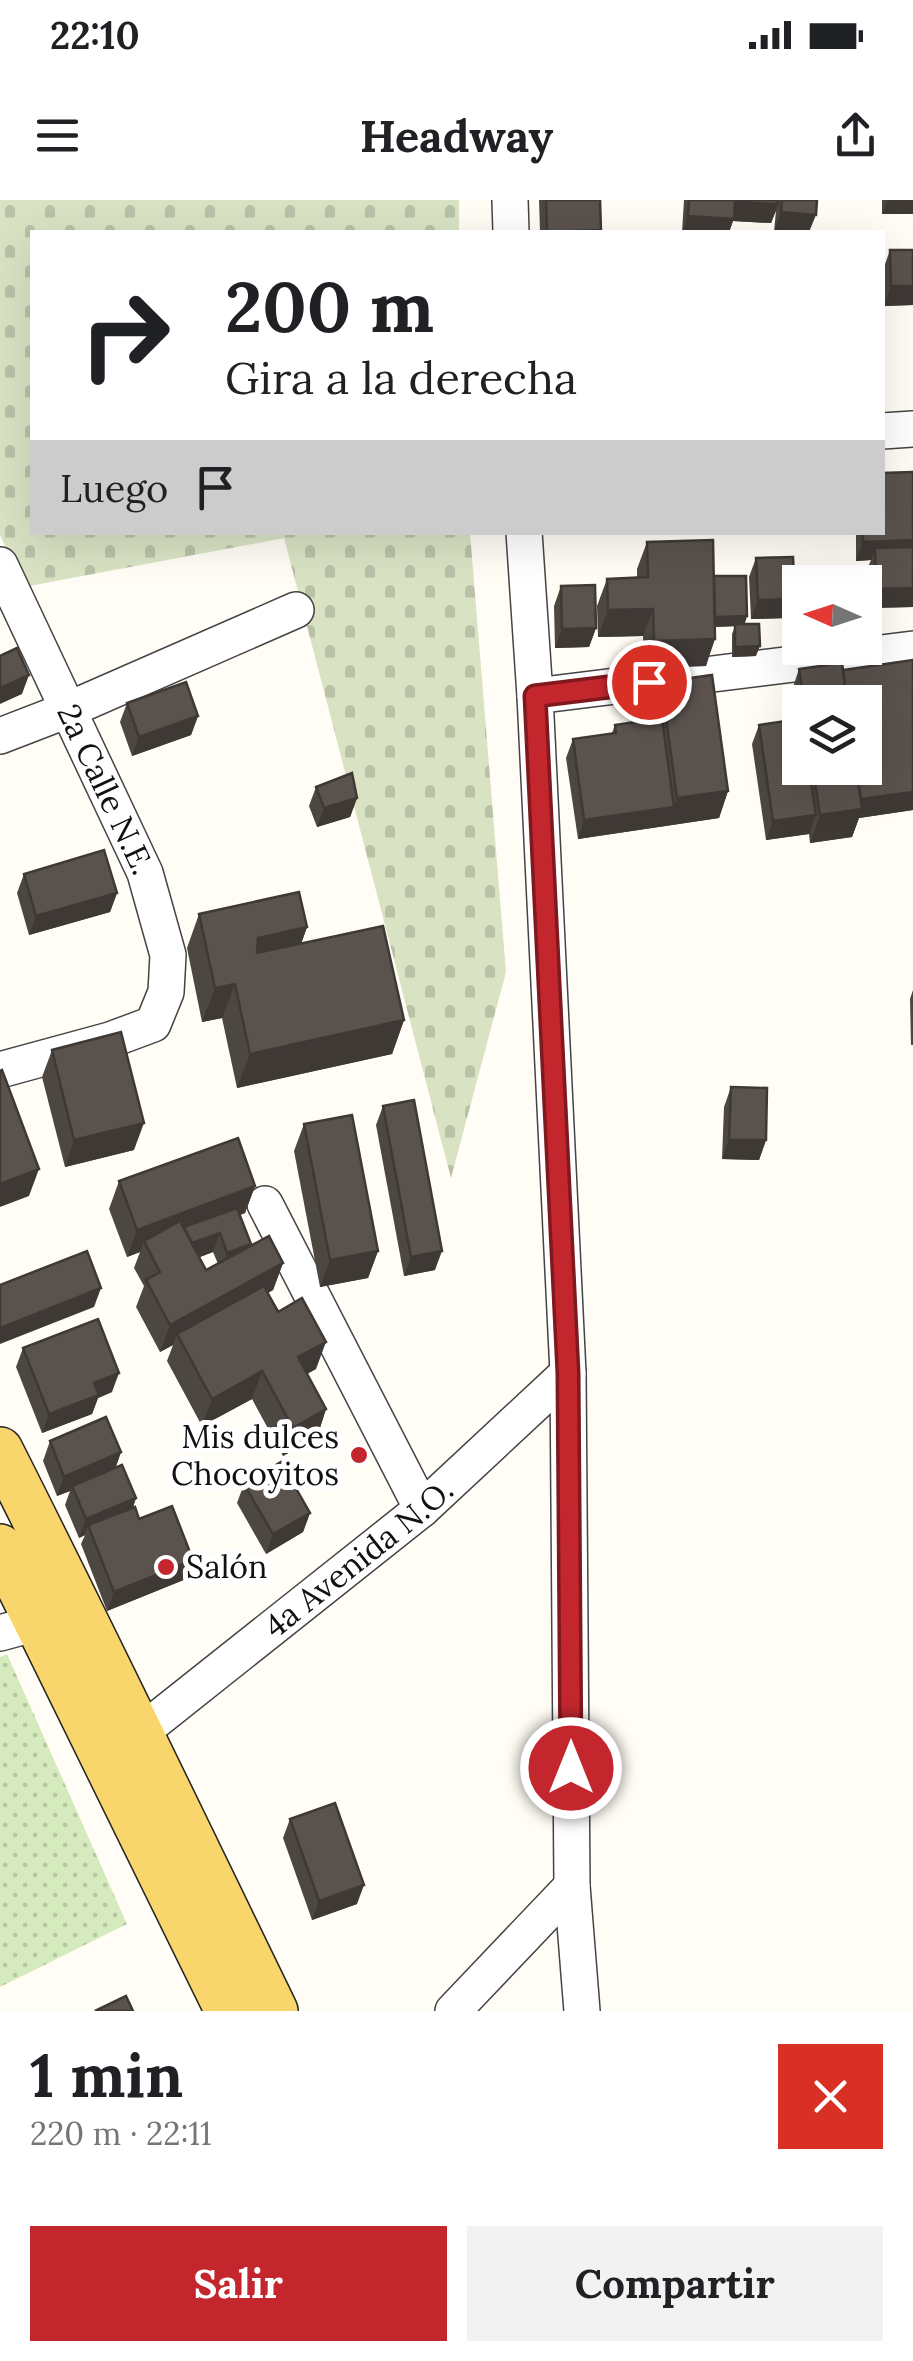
<!DOCTYPE html>
<html lang="es">
<head>
<meta charset="utf-8">
<style>
  body { margin:0; font-family:Lora,serif; background:#f2f2f2; color:#202124; height:100vh; display:flex; flex-direction:column; font-size:38px; white-space:nowrap }
  * { box-sizing:border-box; margin:0 }
  p { font-size:32px; color:#757577 }
  .icon { flex:none; width:55px; height:55px; fill:none; stroke:currentColor; stroke-width:2; stroke-linecap:round; stroke-linejoin:round }
  .map { position:relative; height:1811px; overflow:hidden }
  .sheet { display:flex; flex-direction:column; background:#fff; flex:1 }
  .sheet>* { flex:none }
  .banner { position:absolute; left:30px; top:30px; width:855px; height:305px; border-radius:0px; box-shadow:0 10px 40px #0002; background:#fff; color:#202124; overflow:hidden }
  .needle { width:65px; rotate:273deg }
  .controls { position:absolute; left:782px; top:365px; display:grid; gap:20px }
  .controls a { display:grid; place-items:center; width:100px; height:100px; border-radius:0px; background:#fff; box-shadow:0 10px 40px #0002; font-size:50px }
  .pin { position:absolute; display:grid; place-items:center; width:85px; height:85px; color:#fff; margin:-42px; border:5px solid #fff; border-radius:50%; box-shadow:0 2px 10px #0007 }
  .me { position:absolute; width:110px; margin:-55px; rotate:0deg; stroke-linejoin:round; filter:drop-shadow(0 0 8px #0008) }
  .turn { display:flex; align-items:center; gap:35px; height:210px; padding:0 30px; font-size:45px }
  .turn .icon { width:130px; height:130px; stroke-width:2.5 }
  .turn b { display:block; font-size:70px; line-height:85px }
  .then { display:flex; align-items:center; height:95px; padding:0 30px; background:#0003; gap:20px; font-size:38px }
  .round { display:grid; place-items:center; flex:none; width:105px; height:105px; border-radius:0px; background:#f2f2f2 }
  .summary { display:flex; align-items:center; justify-content:space-between; height:170px; padding:0 30px }
  h1 { font-size:60px; font-weight:800; line-height:75px }
  .action { display:flex; gap:20px; margin-top:auto; padding:20px 30px }
  .action a { flex:1; height:115px; border-radius:0px; background:#c4262e; color:#fff; font-size:40px; font-weight:800; line-height:115px; text-align:center }
  .action a+a { background:#f2f2f2; color:#202124 }
  .status { display:flex; justify-content:space-between; align-items:center; height:70px; padding:0 50px; background:#fff; direction:ltr }
  .status svg { height:28px; fill:currentColor }
  header { display:flex; justify-content:space-between; align-items:center; height:130px; padding:0 30px; background:#fff; font-size:45px; font-weight:800 }
  .map>svg:first-child { display:block }
</style>
</head>
<body>
<div class="status"><b>22:10</b><svg viewBox="0 0 49 12"><path d="M0 12V9h3v3zM5 12V6h3v6zM10 12V3h3v9zM15 12V0h3v12zM26 1h20v11H26zM47 4h2v5h-2z"/></svg></div>
<header><svg class="icon" aria-label="menu" viewBox="0 0 24 24"><path d="M4 6h16M4 12h16M4 18h16"/></svg>Headway<svg class="icon" aria-label="share" viewBox="0 0 24 24"><path d="M12 15V3M7 8l5-5 5 5M5 13v7h14v-7"/></svg></header>
<div class="map">
<svg width="913" height="1811" viewBox="0 0 913 1811">
  <defs>
    <pattern id="green-dots" width="8" height="8" patternUnits="userSpaceOnUse" patternTransform="scale(2.5)"><rect width="8" height="8" fill="#d5ebbd"/><path d="M2 2h.1M6 6h.1" fill="none" stroke="#b6c8a1" stroke-width="1.8" stroke-linecap="round"/></pattern>
    <pattern id="cemetery-stones" width="16" height="16" patternUnits="userSpaceOnUse" patternTransform="scale(2.5)"><rect width="16" height="16" fill="#d9e3c4"/><path d="M2 7V4a2 2 0 0 1 4 0v3zM10 15v-3a2 2 0 0 1 4 0v3z" fill="#b9c2a7"/></pattern>
  </defs>
  <rect width="100%" height="100%" fill="#fffdf5"/>
  <path fill="url(#green-dots)" d="M7,1454l120,270 -127,63v-330z"/>
  <path fill="url(#cemetery-stones)" d="M0,0h459v32h-427v300l438,1 36,439 -55,206 -167,-640 -260,49 -24,-52z"/>
  <g fill="none" stroke-linecap="round" stroke-linejoin="round">
    <defs>
      <g id="minor">
        <path d="M510,0l1,32"/>
        <path d="M882,231l31,-2"/>
        <path d="M524,332l11,164 33,677 4,513 10,125"/>
        <path id="s1" d="M0,365l145,308 23,82 -2,37 -13,32 -43,16 -110,30"/>
        <path d="M535,496l378,-47"/>
        <path d="M0,536l70,-27 226,-99"/>
        <path d="M265,1004l157,305"/>
        <path d="M0,1433l62,-17"/>
        <path id="s2" d="M140,1533l282,-224 146,-136"/>
        <path d="M453,1811l119,-125"/>
      </g>
      <g id="major">
        <path d="M0,1250c94,186 184,374 275,561"/>
        <path d="M0,1347l228,464"/>
      </g>
    </defs>
    <use href="#minor" stroke="#444" stroke-width="38"/>
    <use href="#major" stroke="#222" stroke-width="48"/>
    <use href="#minor" stroke="#fff" stroke-width="35"/>
    <use href="#major" stroke="#f9d66b" stroke-width="45"/>
  </g>
  <g fill="#4d4742" fill-rule="evenodd">
    <path d="M539,0h61v32h-60z"/>
    <path d="M684,0h133l-8,32h-35l2,-21 -5,12 -38,-2 -4,11h-47z"/>
    <rect x="882" y="0" width="31" height="14"/>
    <path d="M890,50h23v55l-29,1 -1,-36z"/>
    <path d="M913,272v135l-44,1 -1,-41 3,-7 -15,1v-29h26z"/>
    <path d="M647,342l67,34 33,40 -3,8 12,32 -24,1v-23l3,-8 -20,1 -9,39 -62,2 -1,-32 -45,1 -1,-31 10,-27 30,-1v-9z"/>
    <path d="M756,358l32,60 -37,1 -2,-42z"/>
    <path d="M561,386l35,42 -7,19 -34,1 -1,-42z"/>
    <path d="M913,460v150l-54,8 -7,19 -42,6 -1,-9 -43,6 -14,-96 7,-19 34,-5 -3,-24 9,-27 43,-6 1,7zM800,502h65v66h-65z"/>
    <path d="M661,482l67,109 -9,27 -141,21 -12,-81 7,-19 39,-6 3,-8 37,-5 -1,-10z"/>
    <path d="M127,503l71,13 -7,19 -59,21 -12,-34z"/>
    <path d="M316,587l41,11 -7,19 -33,10 -8,-21z"/>
    <path d="M24,674l93,19 -7,19 -81,23 -12,-42z"/>
    <path d="M199,714l108,13 -6,17 103,76 -12,34 -155,34 -15,-70 -20,4 -15,-74z"/>
    <path d="M913,790v55h-2l-1,-46z"/>
    <path d="M52,850l82,100 -69,17 -23,-90z"/>
    <path d="M731,887l35,53 -7,20 -37,-1 2,-52z"/>
    <path d="M383,906l52,164 -31,6 -28,-151z"/>
    <path d="M304,924l74,127 -10,27 -48,9 -26,-136z"/>
    <path d="M119,981l136,5 -10,27 -5,2 10,32 33,16 -10,27 -5,3 48,76 -9,5 19,35 -9,28 -34,19 -31,-57 -50,27 -35,-65 6,-16 -13,7 -24,-45 8,-21 -10,-18 6,-16 -13,5 -18,-48zM213,1052l5,12 -12,6 -7,-13z"/>
    <path d="M23,1148l89,44 -14,6 -6,16 -50,19 -26,-66z"/>
    <path d="M50,1241l71,11 -5,15 20,31 -3,10 6,11 47,60 -79,32 -26,-67 4,-9 -6,3 -14,-33 5,-14 -13,5 -14,-35z"/>
    <path d="M244,1284l66,29 -7,19 -37,22 -29,-51z"/>
    <path d="M290,1619l67,85 -45,16 -29,-82z"/>
  </g>
  <g fill="#3f3936">
    <path d="M888,0h25v14h-31z"/>
    <path d="M735,2l43,2 -7,19 -38,-2 -4,11h-47l6,-16z"/>
    <path d="M781,12l35,3 -7,17h-35z"/>
    <path d="M891,86h22v19l-29,1z"/>
    <path d="M913,340v10l-38,-2 -4,12 -15,1 7,-19z"/>
    <path d="M913,388v19l-44,1 7,-19z"/>
    <path d="M795,399l-7,19 -37,1 7,-19z"/>
    <path d="M653,409l-10,27 -45,1 10,-27z"/>
    <path d="M747,416l-3,10 -36,1 4,-10z"/>
    <path d="M596,428l-7,19 -34,1 7,-19z"/>
    <path d="M715,439l-9,27 -62,2 10,-27z"/>
    <path d="M760,446l-4,10 -24,1 3,-10z"/>
    <path d="M29,475l-7,19 -22,10v-16z"/>
    <path d="M198,516l-7,19 -59,21 7,-19z"/>
    <path d="M728,591l-9,27 -141,21 6,-19 90,-13 3,-9z"/>
    <path d="M913,592v18l-54,8 -7,19 -42,6 10,-28 37,-15z"/>
    <path d="M357,598l-7,19 -33,10 7,-19z"/>
    <path d="M816,615l-7,19 -43,6 7,-19z"/>
    <path d="M117,693l-7,19 -81,23 7,-19z"/>
    <path d="M307,727l-12,34 -49,11 12,-34z"/>
    <path d="M235,784l-13,34 -20,4 13,-34z"/>
    <path d="M404,820l-12,34 -155,34 13,-34z"/>
    <path d="M144,923l-10,27 -69,17 9,-27z"/>
    <path d="M729,940h37l-7,20 -37,-1z"/>
    <path d="M39,969l-10,27 -29,11v-23z"/>
    <path d="M255,986l-10,27 -62,23 -39,5 -4,11 -13,5 10,-27z"/>
    <path d="M220,1033l-7,19 -33,13 7,-19z"/>
    <path d="M251,1044l-7,19 -24,9 7,-19z"/>
    <path d="M378,1051l-10,27 -48,9 10,-27z"/>
    <path d="M442,1051l-7,19 -31,6 7,-19z"/>
    <path d="M283,1063l-10,27 -92,51 -4,-7 -4,11 -13,7 10,-27z"/>
    <path d="M101,1088l-7,19 -94,37v-16z"/>
    <path d="M326,1142l-10,27 -28,15 10,-27z"/>
    <path d="M262,1171l-10,28 -50,27 10,-27z"/>
    <path d="M119,1173l-7,19 -14,6 -6,16 -50,19 7,-19 45,-31z"/>
    <path d="M326,1209l-9,28 -34,19 10,-28z"/>
    <path d="M121,1252l-7,19 -42,15 -2,5 -13,5 7,-19z"/>
    <path d="M136,1298l-7,19 -41,8 -3,10 -6,3 7,-19z"/>
    <path d="M310,1313l-7,19 -37,22 7,-20z"/>
    <path d="M193,1360l-7,19 -79,32 7,-19z"/>
    <path d="M364,1685l-7,19 -45,16 7,-19z"/>
  </g>
  <g fill="#5a524d" stroke="#3f3936" stroke-width="2.5">
    <path d="M546,0h54l1,30 -54,2z"/>
    <path d="M689,0h89v4l-43,-2 -1,17 -46,-3z"/>
    <path d="M782,0h35l-1,15 -35,-3z"/>
    <path d="M890,50h23v36h-22z"/>
    <path d="M913,272v68l-50,2v-10h19v-59z"/>
    <path d="M713,340l2,99 -61,2 -1,-32 -45,1 -1,-31 41,-2 -1,-35z"/>
    <path d="M913,347v41l-37,1 -1,-41z"/>
    <path d="M793,357l2,42 -37,1 -2,-42z"/>
    <path d="M714,376h32l1,40 -32,1z"/>
    <path d="M595,385l1,43 -34,1 -1,-43z"/>
    <path d="M735,424h24l1,22 -25,1z"/>
    <path d="M17,448l12,27 -29,13v-32z"/>
    <path d="M913,460v132l-52,7 -5,-31h9v-66h-18l-4,-32z"/>
    <path d="M842,463l5,39h-43l-5,-33z"/>
    <path d="M712,475l16,116 -51,7 -16,-116z"/>
    <path d="M186,482l12,34 -59,21 -12,-34z"/>
    <path d="M662,518l12,89 -90,13 -11,-81 43,-6 -1,-8z"/>
    <path d="M800,519v49h9l7,47 -43,6 -14,-96z"/>
    <path d="M813,568h43l6,41 -42,6z"/>
    <path d="M352,573l5,25 -33,10 -8,-21z"/>
    <path d="M104,650l13,43 -81,23 -12,-42z"/>
    <path d="M299,692l8,35 -49,11 -1,15 126,-27 21,94 -154,34 -15,-70 -20,4 -16,-74z"/>
    <path d="M121,832l23,91 -70,17 -22,-90z"/>
    <path d="M2,870l37,99 -39,15v-113z"/>
    <path d="M731,887l36,1 -1,52h-37z"/>
    <path d="M414,900l28,151 -31,6 -28,-151z"/>
    <path d="M352,915l26,136 -48,9 -26,-136z"/>
    <path d="M238,938l17,48 -118,44 -18,-49z"/>
    <path d="M237,1008l14,36 -24,9 -7,-20 -28,10 -8,-16z"/>
    <path d="M180,1021l26,49 63,-34 14,27 -113,62 -24,-45 14,-8 -16,-31z"/>
    <path d="M87,1051l14,37 -101,40v-43z"/>
    <path d="M264,1086l14,26 24,-14 24,44 -28,15 28,52 -33,19 -31,-57 -50,28 -35,-65z"/>
    <path d="M98,1119l21,54 -25,10 5,12 -50,19 -26,-66z"/>
    <path d="M106,1217l15,35 -57,25 -14,-36z"/>
    <path d="M281,1262l29,51 -37,21 -29,-50z"/>
    <path d="M122,1265l14,33 -50,21 -14,-33z"/>
    <path d="M172,1306l21,54 -79,32 -26,-67 47,-18 4,12z"/>
    <path d="M335,1603l29,82 -45,16 -29,-82z"/>
    <path d="M126,1796l7,15h-38z"/>
  </g>
  <g fill="none" stroke-linecap="round" stroke-linejoin="round">
    <defs>
      <path id="route" d="M571,1568l-3,-395 -33,-677 114,-14"/>
    </defs>
    <use href="#route" stroke="#7f191e" stroke-width="25"/>
    <use href="#route" stroke="#c4262e" stroke-width="18"/>
  </g>
  <g fill="#c4262e" stroke="#fff" stroke-width="4">
    <circle cx="359" cy="1255" r="10"/>
    <circle cx="166" cy="1367" r="10"/>
  </g>
  <g text-anchor="middle" stroke-width="10" stroke-linejoin="round" paint-order="stroke">
    <g font-size="32" fill="#111" stroke="#fff">
      <text dy="11" stroke="none"><textPath href="#s1" startOffset="248">2a Calle N.E.</textPath></text>
      <text dy="11" stroke="none"><textPath href="#s2" startOffset="280">4a Avenida N.O.</textPath></text>
    </g>
    <g font-size="32" fill="#111" stroke="#fff" text-anchor="end">
      <text x="339" y="1248">Mis dulces<tspan x="339" dy="37">Chocoyitos</tspan></text>
      <text x="186" y="1378" text-anchor="start">Salón</text>
    </g>
  </g>
</svg>
<div class="controls">
<a><svg class="needle" viewBox="-14 -14 28 28"><path d="M0-13l5 13h-10z" fill="#e53935"/><path d="M0 13l5-13h-10z" fill="#757577"/></svg></a>
<a><svg class="icon" aria-label="layers" viewBox="0 0 24 24"><path d="M12 4l9 5-9 5-9-5zM3 14l9 5 9-5"/></svg></a>
</div>
<div class="pin" style="left:649px;top:482px;background:#d93025"><svg class="icon" aria-label="arrive" viewBox="0 0 24 24"><path d="M6 21V4h12l-3 4 3 4H6"/></svg></div>
<svg class="me" style="left:571px;top:1568px" viewBox="-20 -20 40 40"><circle r="17" fill="#c4262e" stroke="#fff" stroke-width="3"/><path d="M0-11L8 9 0 5-8 9z" fill="#fff"/></svg>
<div class="banner">
<div class="turn"><svg class="icon" aria-label="right" viewBox="0 0 24 24"><path d="M7 20v-9h11M14 6l5 5-5 5"/></svg><div><b>200 m</b>Gira a la derecha</div></div>
<div class="then">Luego<svg class="icon" aria-label="arrive" viewBox="0 0 24 24"><path d="M6 21V4h12l-3 4 3 4H6"/></svg></div>
</div>
</div>
<section class="sheet">
<div class="summary"><div><h1>1 min</h1><p>220 m · 22:11</p></div><a class="round" style="background:#d93025;color:#fff"><svg class="icon" aria-label="close" viewBox="0 0 24 24"><path d="M6 6l12 12M18 6L6 18"/></svg></a></div>
<div class="action"><a>Salir</a><a>Compartir</a></div>
</section>
</body>
</html>
